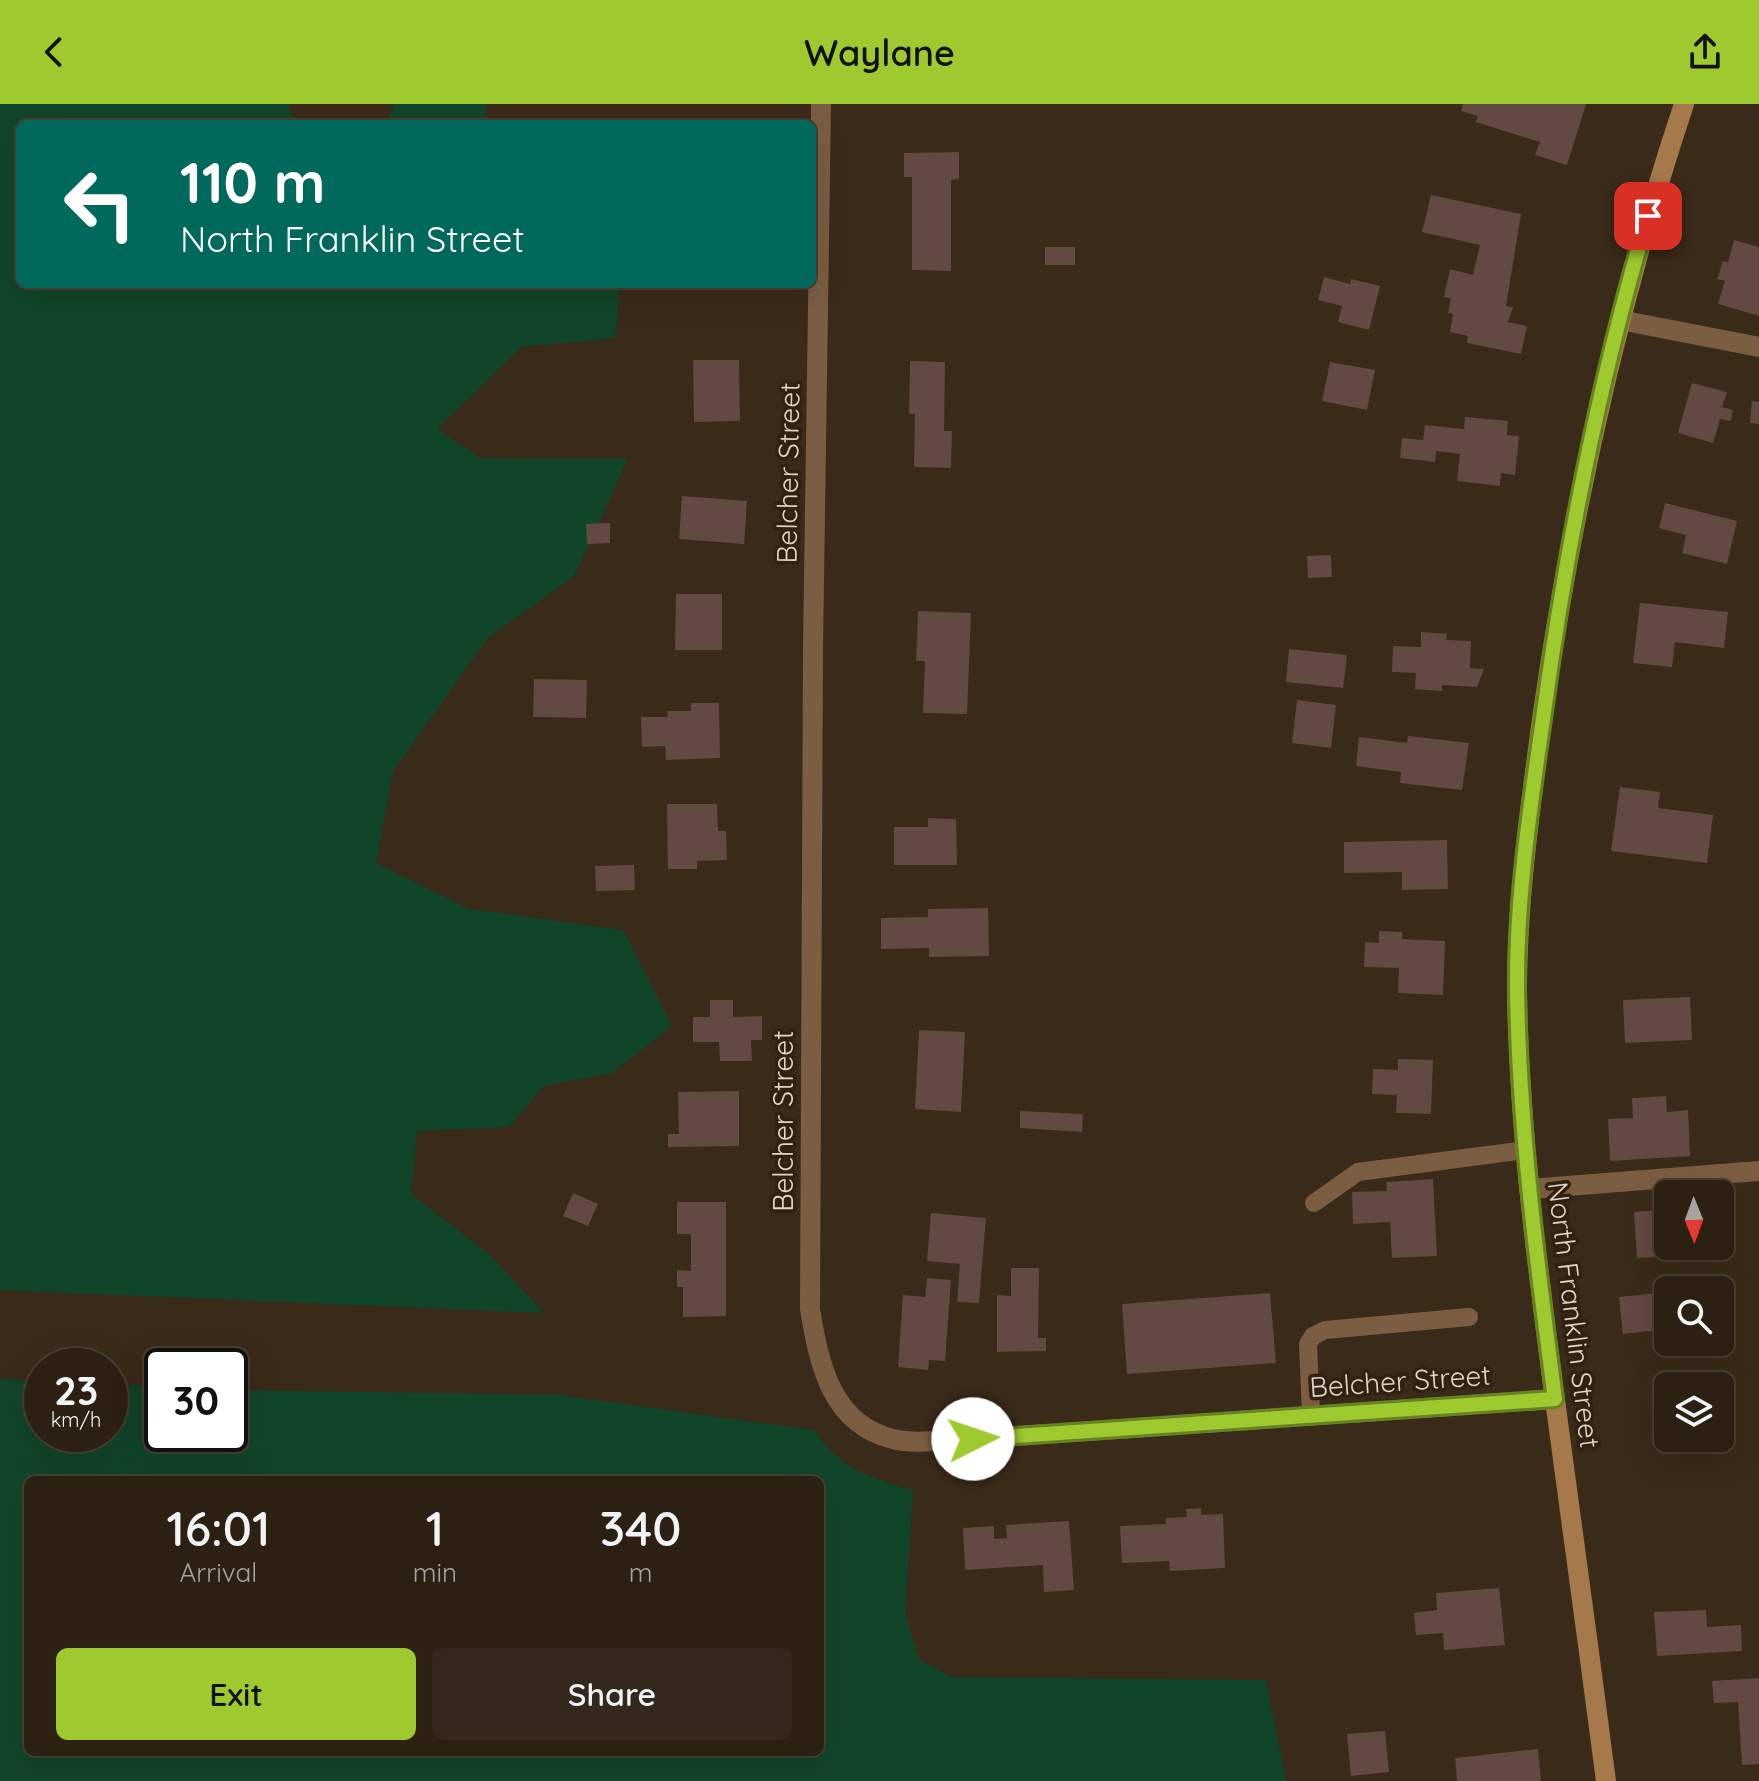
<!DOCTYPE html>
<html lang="en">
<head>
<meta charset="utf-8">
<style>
  body { margin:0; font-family:Quicksand,sans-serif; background:#34281c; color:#f1f3f6; height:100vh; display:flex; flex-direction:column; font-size:30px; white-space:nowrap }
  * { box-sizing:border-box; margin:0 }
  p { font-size:26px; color:#a6a3a0 }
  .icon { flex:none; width:44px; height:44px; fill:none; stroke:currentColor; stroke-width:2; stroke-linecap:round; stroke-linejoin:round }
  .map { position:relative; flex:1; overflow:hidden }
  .details { position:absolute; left:24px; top:1372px; width:800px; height:280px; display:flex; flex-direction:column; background:#2c2013; border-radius:12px; box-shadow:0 8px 32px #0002,0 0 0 2px #483e33 }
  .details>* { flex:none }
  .top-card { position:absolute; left:16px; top:16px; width:800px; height:168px; border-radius:12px; box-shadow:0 8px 32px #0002,0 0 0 2px #483e33; background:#00695c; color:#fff; overflow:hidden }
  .needle { width:52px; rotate:179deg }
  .buttons { position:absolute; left:1654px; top:1076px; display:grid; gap:16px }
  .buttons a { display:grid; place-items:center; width:80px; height:80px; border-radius:12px; background:#2c2013; box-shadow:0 8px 32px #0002,0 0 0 2px #483e33; font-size:40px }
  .speed { position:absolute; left:24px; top:1244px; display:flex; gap:16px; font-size:40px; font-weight:700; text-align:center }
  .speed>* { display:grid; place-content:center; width:104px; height:104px; border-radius:50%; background:#2c2013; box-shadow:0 8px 32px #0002,0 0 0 2px #483e33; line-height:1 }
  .speed small { font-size:20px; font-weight:400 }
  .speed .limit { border:4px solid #111; border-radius:12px; background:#fff; color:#111 }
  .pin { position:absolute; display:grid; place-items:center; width:68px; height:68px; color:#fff; margin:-34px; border-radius:16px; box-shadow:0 4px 12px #0006 }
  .me { position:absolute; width:88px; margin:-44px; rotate:86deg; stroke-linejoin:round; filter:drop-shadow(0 0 6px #0008) }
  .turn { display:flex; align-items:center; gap:28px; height:168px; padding:0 32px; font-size:36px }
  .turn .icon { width:104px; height:104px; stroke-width:2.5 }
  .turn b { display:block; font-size:56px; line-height:68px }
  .eta { display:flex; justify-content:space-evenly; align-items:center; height:136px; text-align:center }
  .eta b { font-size:48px; font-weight:600; line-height:56px }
  .action { display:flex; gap:16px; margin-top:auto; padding:16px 32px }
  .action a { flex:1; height:92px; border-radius:12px; background:#9eca2f; color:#111; font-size:32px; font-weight:600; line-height:92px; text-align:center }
  .action a+a { background:#34281c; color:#f1f3f6 }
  header { display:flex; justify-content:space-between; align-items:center; height:104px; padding:0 32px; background:#9eca2f; color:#111; font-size:36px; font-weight:600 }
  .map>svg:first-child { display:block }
</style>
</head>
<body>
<header><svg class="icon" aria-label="back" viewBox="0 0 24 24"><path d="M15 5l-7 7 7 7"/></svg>Waylane<svg class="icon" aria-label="share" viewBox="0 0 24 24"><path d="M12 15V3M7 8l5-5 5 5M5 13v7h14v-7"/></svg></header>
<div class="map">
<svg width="1759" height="1677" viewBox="0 0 1759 1677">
  <rect width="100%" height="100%" fill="#3a2a19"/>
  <g fill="#114529" fill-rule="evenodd">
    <path d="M0,0h288l7,20h-275v160h600l-5,54 -94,9 -84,82 43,29 148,1 -54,117 -87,63 -94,132 -17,92 93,46 154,21 49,96 -60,47 -68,13 -35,41 -92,4 -6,63 78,60 55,59 -544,-23z"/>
    <path d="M394,0h92v20h-100z"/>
    <path d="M0,1275l42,2v53h68v-50l52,3v47h68v-44l328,5 256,35c27,40 55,46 99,61l-8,125 15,44 32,17 314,3 20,101h-1286zM28,1376h792v272h-792z"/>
  </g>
  <g fill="#624941">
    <path d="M1463,0h123l-19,61 -32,-10 5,-13 -64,-20 2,-6 -17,-5z"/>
    <path d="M959,48v27l-8,1v91l-39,-1v-93h-8v-24z"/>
    <path d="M1431,91l90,19 -15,92 7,1 -5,15 19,4 -6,28 -54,-11 1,-7 -18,-4 3,-18 -5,-1 3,-15 -7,-1 6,-28 23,6 7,-30 -58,-13z"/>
    <path d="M1734,136l25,7v69l-41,-12 7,-23 -8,-2 6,-18 5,1z"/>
    <rect x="1045" y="143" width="30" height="18"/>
    <path d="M1324,173l26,7 1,-5 29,7 -11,44 -31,-8 4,-16 -24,-6z"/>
    <path d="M693,256h46l1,61 -46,1z"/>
    <path d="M910,257l35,1 -1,69h8l-1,37 -37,-1 1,-53h-6z"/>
    <path d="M1330,258l45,8 -8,40 -45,-9z"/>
    <path d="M1692,279l35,9 -5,15 11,3 -2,11 -11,-2 -7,24 -35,-10z"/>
    <path d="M1752,297l7,1v22l-9,-1z"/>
    <path d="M1465,313l43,4 -1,14 12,1 -4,39 -14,-2 -1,13 -43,-5 3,-27 -24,-3 -1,11 -35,-4 2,-20 21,2 2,-15 39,4z"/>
    <path d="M682,392l65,5 -3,43 -65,-5z"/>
    <path d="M1665,399l72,18 -10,43 -45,-11 4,-18 -27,-7z"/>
    <path d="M610,419v20l-23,1 -1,-20z"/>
    <path d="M1331,451l1,22 -24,1 -1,-22z"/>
    <path d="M676,490h46v56h-47z"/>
    <path d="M1640,499l88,9 -4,36 -49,-6 -3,25 -39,-4z"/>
    <path d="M918,507l53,2 -4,101 -44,-1 2,-52h-9z"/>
    <path d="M1421,528l26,2 -1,6 25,1 -1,27 14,1 -7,18 -35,-2v6l-27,-2 1,-16 -24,-1 1,-26 28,1z"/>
    <path d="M1289,545l58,6 -4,33 -57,-6z"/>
    <path d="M534,575l53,1 -1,38 -53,-1z"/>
    <path d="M1297,596l39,5 -5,43 -39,-5z"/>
    <path d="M691,599h28l1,55 -54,2 -1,-14 -23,1 -1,-30h27l-1,-6h24z"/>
    <path d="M1408,632l61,7 -7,47 -62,-7 1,-11 -45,-6 3,-29 48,6z"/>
    <path d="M1620,683l40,5 -2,16 55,7 -6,48 -96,-12z"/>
    <path d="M667,700h50l1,27h8l1,29 -30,1v8h-29z"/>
    <path d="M928,714l28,1 1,46h-63v-38h34z"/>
    <path d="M1447,736l1,49 -46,1v-18l-58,1v-31z"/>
    <path d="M634,761l1,25 -39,1 -1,-25z"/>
    <path d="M988,804l1,48 -60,1v-9l-48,1v-31l47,-1v-8z"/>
    <path d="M1379,827l23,1v7l43,2 -2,54 -45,-2 1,-25 -35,-1 1,-25 14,1z"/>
    <path d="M1690,893l2,43 -67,3 -2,-43z"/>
    <path d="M710,896h23v17l29,-1v24h-11l1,21h-32l-1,-19h-26v-25h17z"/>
    <path d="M919,926l46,2 -4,80 -46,-3z"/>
    <path d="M1398,955l35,1 -2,54 -35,-1 1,-18 -25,-1 1,-25 25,1z"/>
    <path d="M739,987v55l-71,1v-13h11l-1,-42z"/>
    <path d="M1666,992l1,16 21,-2 2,46 -80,5 -2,-42 25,-1 -1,-20z"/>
    <path d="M1020,1007l63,3 -1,18 -62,-4z"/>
    <path d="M1433,1075l4,77 -45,2 -2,-36 -37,2 -1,-32 35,-1 -1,-9z"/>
    <path d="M573,1089l25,11 -10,22 -25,-10z"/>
    <path d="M677,1098h49v114l-43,1v-30h-6v-17l14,1v-37h-14z"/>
    <path d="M1668,1105v37h13l1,9 -45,3 -3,-46z"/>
    <path d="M931,1109l55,5 -7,85 -22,-1 3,-38 -33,-3z"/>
    <path d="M1011,1164h28l-1,70h8v13l-49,1v-57l14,1z"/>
    <path d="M927,1174l24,2 -6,81 -16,-1 -1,10 -30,-3 5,-72 22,2z"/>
    <path d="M1668,1188v37l-45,5 -4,-37z"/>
    <path d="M1270,1189l6,70 -149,11 -5,-70z"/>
    <path d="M1201,1404v7l22,-1 2,54 -55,3 -1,-10 -47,2 -2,-37 46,-2v-6l21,-1 -1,-8z"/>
    <path d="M1069,1417l5,69 -30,2 -1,-27 -78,5 -2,-42 31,-2v13l13,-1 -1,-13z"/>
    <path d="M1499,1484l6,57 -61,5 -1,-17 -27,2 -2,-22 23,-3 -1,-17z"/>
    <path d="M1706,1506l1,17 34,-2 1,26 -85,5 -3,-44z"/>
    <path d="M1759,1574v86l-17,1 -4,-63 -24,1 -2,-22z"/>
    <path d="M1385,1627l4,41 -38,4 -4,-42z"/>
    <path d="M1538,1645l3,32h-84l-2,-23z"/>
  </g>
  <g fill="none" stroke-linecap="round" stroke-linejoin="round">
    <g stroke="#7b5e42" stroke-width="18">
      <path d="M1314,1099l44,-31 168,-22"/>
      <path d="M1311,1311l-3,-71 5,-8 12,-6 144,-13"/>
    </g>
    <g stroke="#7b5e42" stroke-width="20">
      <path d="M821,0l-8,544 -3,661c9,55 21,115 83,130 24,6 56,0 80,0l582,-40"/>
      <path d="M1620,216l139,27"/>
      <path d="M1529,1085l230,-18"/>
    </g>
    <path stroke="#a6794a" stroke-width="20" d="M1606,1677c-17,-127 -33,-254 -51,-381 -18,-136 -36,-272 -38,-408 0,-91 13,-183 25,-273 30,-209 75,-414 142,-615"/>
  </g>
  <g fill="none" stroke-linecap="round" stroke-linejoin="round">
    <defs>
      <path id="route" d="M973,1335l582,-40c-18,-136 -36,-272 -38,-409 -1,-90 13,-182 26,-271 23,-170 56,-339 105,-503"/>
    </defs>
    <use href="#route" stroke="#67831f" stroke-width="20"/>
    <use href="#route" stroke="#9eca2f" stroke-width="14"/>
  </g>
  <g text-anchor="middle" stroke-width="7" stroke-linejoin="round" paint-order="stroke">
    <g font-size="28" fill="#ded4ca" stroke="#302110">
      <text transform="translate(788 369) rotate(-89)" y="10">Belcher Street</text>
      <text transform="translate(783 1017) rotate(-90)" y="10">Belcher Street</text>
      <text transform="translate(1574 1211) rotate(83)" y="10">North Franklin Street</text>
      <text transform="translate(1400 1277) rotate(-4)" y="10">Belcher Street</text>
    </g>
  </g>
</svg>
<div class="buttons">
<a><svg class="needle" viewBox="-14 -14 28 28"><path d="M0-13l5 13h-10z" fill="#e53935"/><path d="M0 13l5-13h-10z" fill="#a6a3a0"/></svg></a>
<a><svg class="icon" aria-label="search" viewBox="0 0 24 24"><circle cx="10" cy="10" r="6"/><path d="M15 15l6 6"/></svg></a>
<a><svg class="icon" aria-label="layers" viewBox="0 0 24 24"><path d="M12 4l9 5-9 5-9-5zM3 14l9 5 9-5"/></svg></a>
</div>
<div class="speed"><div>23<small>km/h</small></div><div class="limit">30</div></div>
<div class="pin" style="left:1648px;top:112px;background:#d93025"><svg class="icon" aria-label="arrive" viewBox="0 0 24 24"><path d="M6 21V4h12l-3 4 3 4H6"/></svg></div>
<svg class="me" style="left:973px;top:1335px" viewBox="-20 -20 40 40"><circle r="19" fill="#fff"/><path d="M0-13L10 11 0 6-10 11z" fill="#9eca2f"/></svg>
<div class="top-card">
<div class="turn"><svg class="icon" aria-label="left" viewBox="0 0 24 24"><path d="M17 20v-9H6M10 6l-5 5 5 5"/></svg><div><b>110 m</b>North Franklin Street</div></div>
</div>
<section class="details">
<div class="eta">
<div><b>16:01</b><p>Arrival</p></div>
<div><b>1</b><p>min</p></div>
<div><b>340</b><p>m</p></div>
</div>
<div class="action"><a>Exit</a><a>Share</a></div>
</section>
</div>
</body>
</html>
